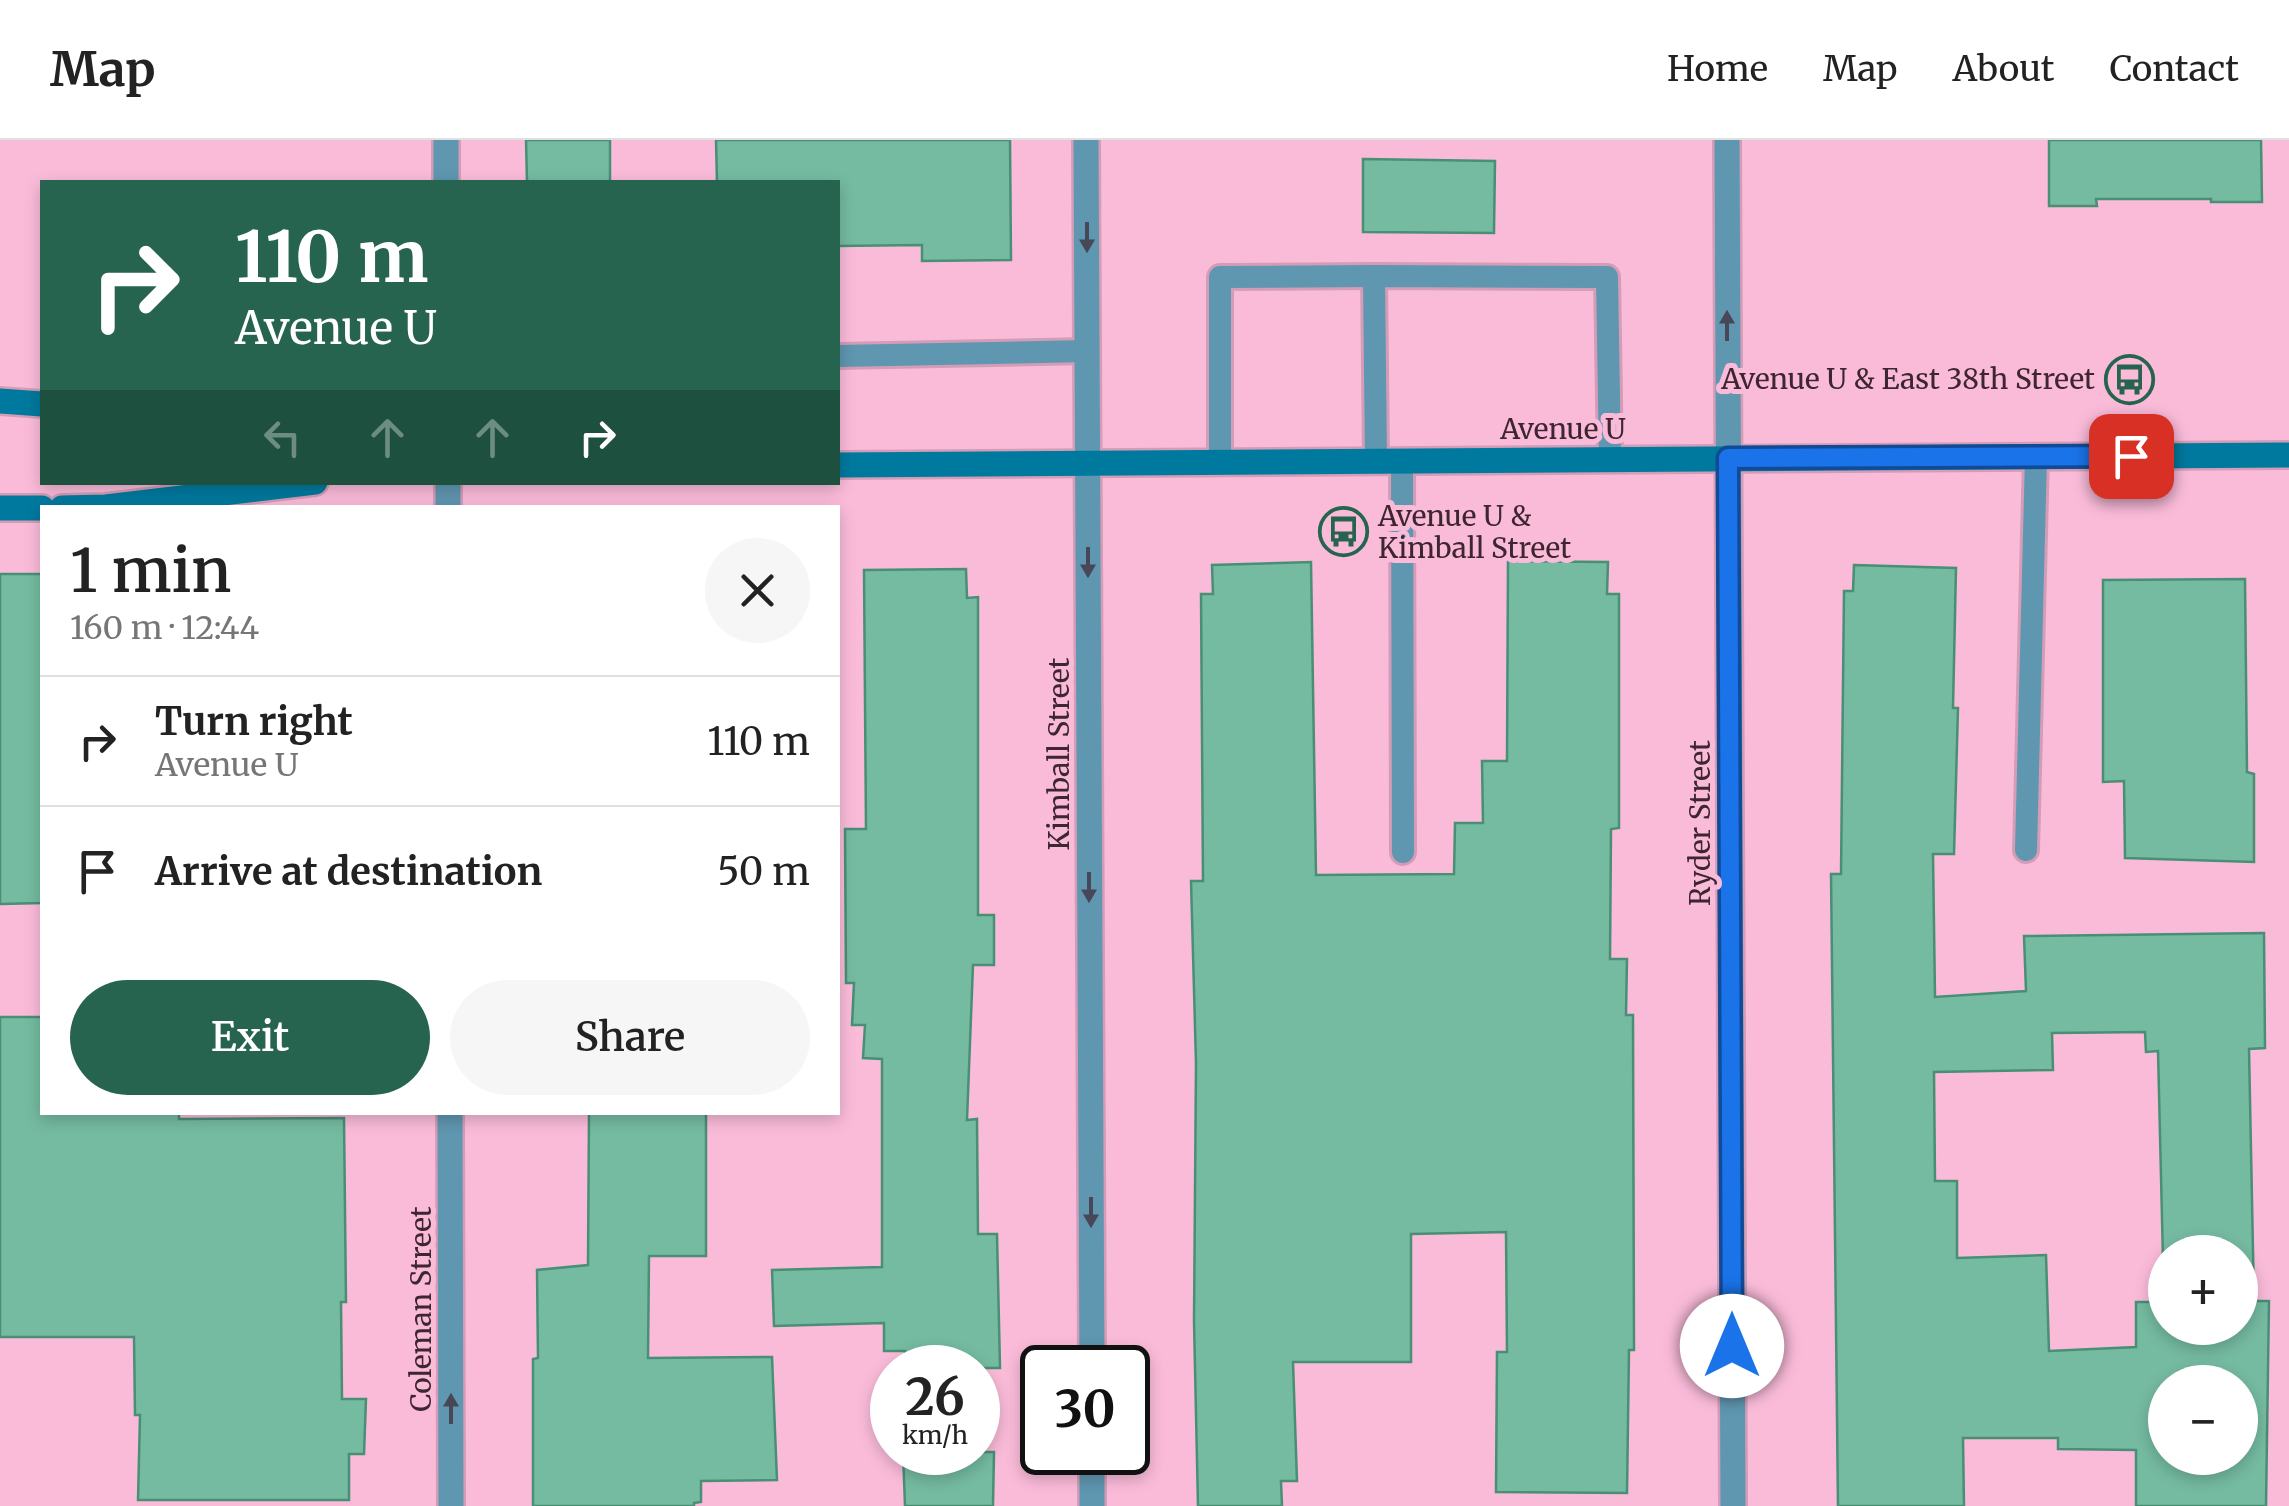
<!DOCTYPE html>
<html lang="en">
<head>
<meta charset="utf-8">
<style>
  body { margin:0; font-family:Merriweather,serif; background:#f6f6f6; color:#222; height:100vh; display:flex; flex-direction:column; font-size:38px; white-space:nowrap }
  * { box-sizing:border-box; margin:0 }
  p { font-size:32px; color:#767676 }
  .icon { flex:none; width:55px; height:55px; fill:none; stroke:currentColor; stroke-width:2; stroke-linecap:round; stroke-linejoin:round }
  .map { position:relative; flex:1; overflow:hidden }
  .side { position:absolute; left:40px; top:365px; width:800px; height:610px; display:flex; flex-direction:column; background:#fff; border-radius:0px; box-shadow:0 5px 15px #0003 }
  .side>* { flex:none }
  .banner { position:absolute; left:40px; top:40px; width:800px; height:305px; border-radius:0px; box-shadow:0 5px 15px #0003; background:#26644f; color:#fff; overflow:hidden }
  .tools { position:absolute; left:2148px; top:1095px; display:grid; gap:20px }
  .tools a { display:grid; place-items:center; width:110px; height:110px; border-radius:50%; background:#fff; box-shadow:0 5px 15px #0003; font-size:50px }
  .speed { position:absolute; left:870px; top:1205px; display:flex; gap:20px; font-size:50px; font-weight:700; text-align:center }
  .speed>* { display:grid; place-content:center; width:130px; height:130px; border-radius:50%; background:#fff; box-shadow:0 5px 15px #0003; line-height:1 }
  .speed small { font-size:25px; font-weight:400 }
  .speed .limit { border:5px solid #111; border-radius:15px; background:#fff; color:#111 }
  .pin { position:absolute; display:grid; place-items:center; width:85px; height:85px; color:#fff; margin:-42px; border-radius:20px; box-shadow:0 5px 15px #0006 }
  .me { position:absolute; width:110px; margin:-55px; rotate:0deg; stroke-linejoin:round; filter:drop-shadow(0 0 8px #0008) }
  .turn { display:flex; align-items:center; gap:35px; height:210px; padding:0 30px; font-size:45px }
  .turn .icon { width:130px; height:130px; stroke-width:2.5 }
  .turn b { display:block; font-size:70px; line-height:85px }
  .lanes { display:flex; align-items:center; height:95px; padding:0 30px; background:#0003; justify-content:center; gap:50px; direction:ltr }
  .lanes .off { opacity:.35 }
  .round { display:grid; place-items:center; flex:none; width:105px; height:105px; border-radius:52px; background:#f6f6f6 }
  .summary { display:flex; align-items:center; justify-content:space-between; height:170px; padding:0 30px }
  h1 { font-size:60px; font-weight:600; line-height:75px }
  .button { display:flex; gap:20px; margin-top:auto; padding:20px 30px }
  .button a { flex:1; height:115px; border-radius:60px; background:#26644f; color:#fff; font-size:40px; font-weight:600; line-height:115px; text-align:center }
  .button a+a { background:#f6f6f6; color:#222 }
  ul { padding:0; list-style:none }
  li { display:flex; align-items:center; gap:30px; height:130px; padding:0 30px; border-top:2px solid #e0e0e0 }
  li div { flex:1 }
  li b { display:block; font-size:38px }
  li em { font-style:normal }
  header { display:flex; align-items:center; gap:60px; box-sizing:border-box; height:140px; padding:0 50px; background:#fff; border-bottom:2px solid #e0e0e0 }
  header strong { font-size:48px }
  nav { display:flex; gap:55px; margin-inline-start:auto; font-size:35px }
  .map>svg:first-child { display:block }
</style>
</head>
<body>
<header>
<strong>Map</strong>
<nav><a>Home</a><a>Map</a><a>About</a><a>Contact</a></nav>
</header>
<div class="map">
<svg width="2289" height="1366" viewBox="0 0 2289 1366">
  <rect width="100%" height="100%" fill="#fabbd9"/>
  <g fill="#75bba1" stroke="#488f76" stroke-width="2.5" fill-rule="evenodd">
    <path d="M526,0h84v42h-83z"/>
    <path d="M716,0h294l1,120 -89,1v-16l-84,1v-64h-121z"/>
    <path d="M2049,0h212l1,62h-51v-3h-115l1,7h-48z"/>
    <path d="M1363,19l132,2 -1,72 -131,-1z"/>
    <path d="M1508,421l100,1 -1,32h12v234l-8,1 -1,130h17l-1,56h7l1,335h-5l-2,143 -131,-1 1,-140h10l-1,-120 -95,2v128h-118l4,119h-16l1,25h-84l-4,-185 2,-258 -5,-182h12l-2,-287h12l-1,-29 99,-3 5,313 138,-1 1,-51h28l-1,-62h25z"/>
    <path d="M1854,425l102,3 -3,140h5l-4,146h-21l2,143 91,-6 -2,-55 240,-3 1,115 -16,1 5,252h15l-3,205h-130v-56l-78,-1v-11h-95l1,68h-126l-7,-632h10l3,-283h9zM2145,892l1,20 12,-1 6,251h-28v45l-87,4 -3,-96 -89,3v-77h-22l-1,-109 119,-2 -1,-37zM2165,1112h75v76h-75zM2165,1242h75v76h-75z"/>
    <path d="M966,429l1,29 11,-1v318h16v50h-21l-6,155 10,-1 1,115h19l3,134h-95v-17h-21v-28l-110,3 -2,-56 110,-3v-208l-19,-1 2,-33h-13l2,-42h-8l-1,-154h21l-2,-259z"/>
    <path d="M0,434h42v329l-42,1z"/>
    <path d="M2245,439l2,193 7,2v88l-129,-4 -1,-77 -21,1v-202z"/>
    <path d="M0,877h42v95h137v7l165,-1 2,184h-5l1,97h24l-2,55h-15v46h-211l2,-85h-5l-1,-78h-134z"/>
    <path d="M589,972h117v144h-57l-1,102 124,-1 5,123 -76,1v21l-7,1v3h-161v-147l5,-1 -1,-88 51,-5z"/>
    <path d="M903,1312h91l-1,54h-88z"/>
  </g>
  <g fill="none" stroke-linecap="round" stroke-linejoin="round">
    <defs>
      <g id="service">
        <path d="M838,216l249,-5"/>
        <path d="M1376,321l-2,-185 233,1 3,182"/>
        <path d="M1402,321l1,391"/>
        <path d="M1220,322v-185l154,-1"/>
        <path d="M2026,710l10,-394"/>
      </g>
      <g id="minor">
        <path d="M446,0v42"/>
        <path d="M1086,0l6,1228"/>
        <path d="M1727,0l6,1366"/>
        <path d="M448,342v26"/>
        <path d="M450,972l1,394"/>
        <path d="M1092,1312v54"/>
      </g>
      <g id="secondary">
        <path d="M0,261l42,3"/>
        <path d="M838,325l1451,-10"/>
        <path d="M0,368h42"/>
        <path d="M62,368l44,-1 209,-25"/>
      </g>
    </defs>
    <use href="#service" stroke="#d49db7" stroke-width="28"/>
    <use href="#minor" stroke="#d49db7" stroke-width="30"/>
    <use href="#secondary" stroke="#d49db7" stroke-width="30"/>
    <use href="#service" stroke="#5f96b0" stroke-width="22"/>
    <use href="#minor" stroke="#5f96b0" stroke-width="25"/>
    <use href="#secondary" stroke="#00799e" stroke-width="25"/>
  </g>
  <defs><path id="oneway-solid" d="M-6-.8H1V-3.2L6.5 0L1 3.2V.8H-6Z" transform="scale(2.5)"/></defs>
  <g fill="#474757">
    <use href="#oneway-solid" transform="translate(1087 97) rotate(90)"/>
    <use href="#oneway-solid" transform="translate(1727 186) rotate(-90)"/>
    <use href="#oneway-solid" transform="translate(1088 422) rotate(90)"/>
    <use href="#oneway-solid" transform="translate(1089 747) rotate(90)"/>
    <use href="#oneway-solid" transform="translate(1091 1072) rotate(90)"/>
    <use href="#oneway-solid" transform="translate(451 1269) rotate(-90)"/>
  </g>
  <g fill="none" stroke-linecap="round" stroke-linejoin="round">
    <defs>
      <path id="route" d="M1732,1206l-4,-888 403,-2"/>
    </defs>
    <use href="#route" stroke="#114b97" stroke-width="25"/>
    <use href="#route" stroke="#1a73e8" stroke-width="18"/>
  </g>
  <defs>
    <symbol id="bus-ring" viewBox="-11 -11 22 22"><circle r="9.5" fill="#fabbd9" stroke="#26644f" stroke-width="1.5"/><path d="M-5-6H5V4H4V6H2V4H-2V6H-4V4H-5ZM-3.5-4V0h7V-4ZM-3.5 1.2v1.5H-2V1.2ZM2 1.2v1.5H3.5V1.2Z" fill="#26644f"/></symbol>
  </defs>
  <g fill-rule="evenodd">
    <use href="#bus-ring" x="2102" y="212" width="55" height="55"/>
    <use href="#bus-ring" x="1316" y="364" width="55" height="55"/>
  </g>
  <g text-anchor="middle" stroke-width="10" stroke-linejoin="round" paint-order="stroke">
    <g font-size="28" fill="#3d2531" stroke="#fabbd9" text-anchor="end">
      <text x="2095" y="249">Avenue U &amp; East 38th Street</text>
      <text x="1378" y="386" text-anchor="start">Avenue U &amp;<tspan x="1378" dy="32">Kimball Street</tspan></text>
    </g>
    <g font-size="28" fill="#3d2531" stroke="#fabbd9">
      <text x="1563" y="299">Avenue U</text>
      <text transform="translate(1059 614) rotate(-90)" y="10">Kimball Street</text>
      <text transform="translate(1700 683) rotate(-90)" y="10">Ryder Street</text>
      <text transform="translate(421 1169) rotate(-90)" y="10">Coleman Street</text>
    </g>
  </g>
</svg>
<div class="tools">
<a>+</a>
<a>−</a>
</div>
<div class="speed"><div>26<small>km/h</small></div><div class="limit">30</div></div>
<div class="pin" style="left:2131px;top:316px;background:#d93025"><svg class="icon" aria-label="arrive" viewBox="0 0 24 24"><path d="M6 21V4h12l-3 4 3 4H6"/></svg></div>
<svg class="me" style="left:1732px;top:1206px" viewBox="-20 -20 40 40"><circle r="19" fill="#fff"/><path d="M0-13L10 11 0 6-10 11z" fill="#1a73e8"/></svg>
<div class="banner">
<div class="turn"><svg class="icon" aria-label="right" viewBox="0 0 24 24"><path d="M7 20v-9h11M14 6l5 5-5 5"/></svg><div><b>110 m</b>Avenue U</div></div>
<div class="lanes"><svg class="icon off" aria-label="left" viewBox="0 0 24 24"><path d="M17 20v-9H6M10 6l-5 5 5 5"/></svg><svg class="icon off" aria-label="ahead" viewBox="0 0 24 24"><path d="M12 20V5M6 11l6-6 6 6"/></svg><svg class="icon off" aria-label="ahead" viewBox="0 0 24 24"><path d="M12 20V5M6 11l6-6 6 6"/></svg><svg class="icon" aria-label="right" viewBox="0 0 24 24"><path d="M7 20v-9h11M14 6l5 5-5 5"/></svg></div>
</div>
<section class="side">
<div class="summary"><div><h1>1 min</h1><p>160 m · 12:44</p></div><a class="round"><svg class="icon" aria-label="close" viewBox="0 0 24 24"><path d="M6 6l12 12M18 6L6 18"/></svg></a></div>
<ul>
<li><svg class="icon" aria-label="right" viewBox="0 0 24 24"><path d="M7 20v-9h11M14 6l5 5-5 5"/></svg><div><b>Turn right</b><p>Avenue U</p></div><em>110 m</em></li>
<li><svg class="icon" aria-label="arrive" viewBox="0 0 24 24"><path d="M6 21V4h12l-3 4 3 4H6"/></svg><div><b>Arrive at destination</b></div><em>50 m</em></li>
</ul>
<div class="button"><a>Exit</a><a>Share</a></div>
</section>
</div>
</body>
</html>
